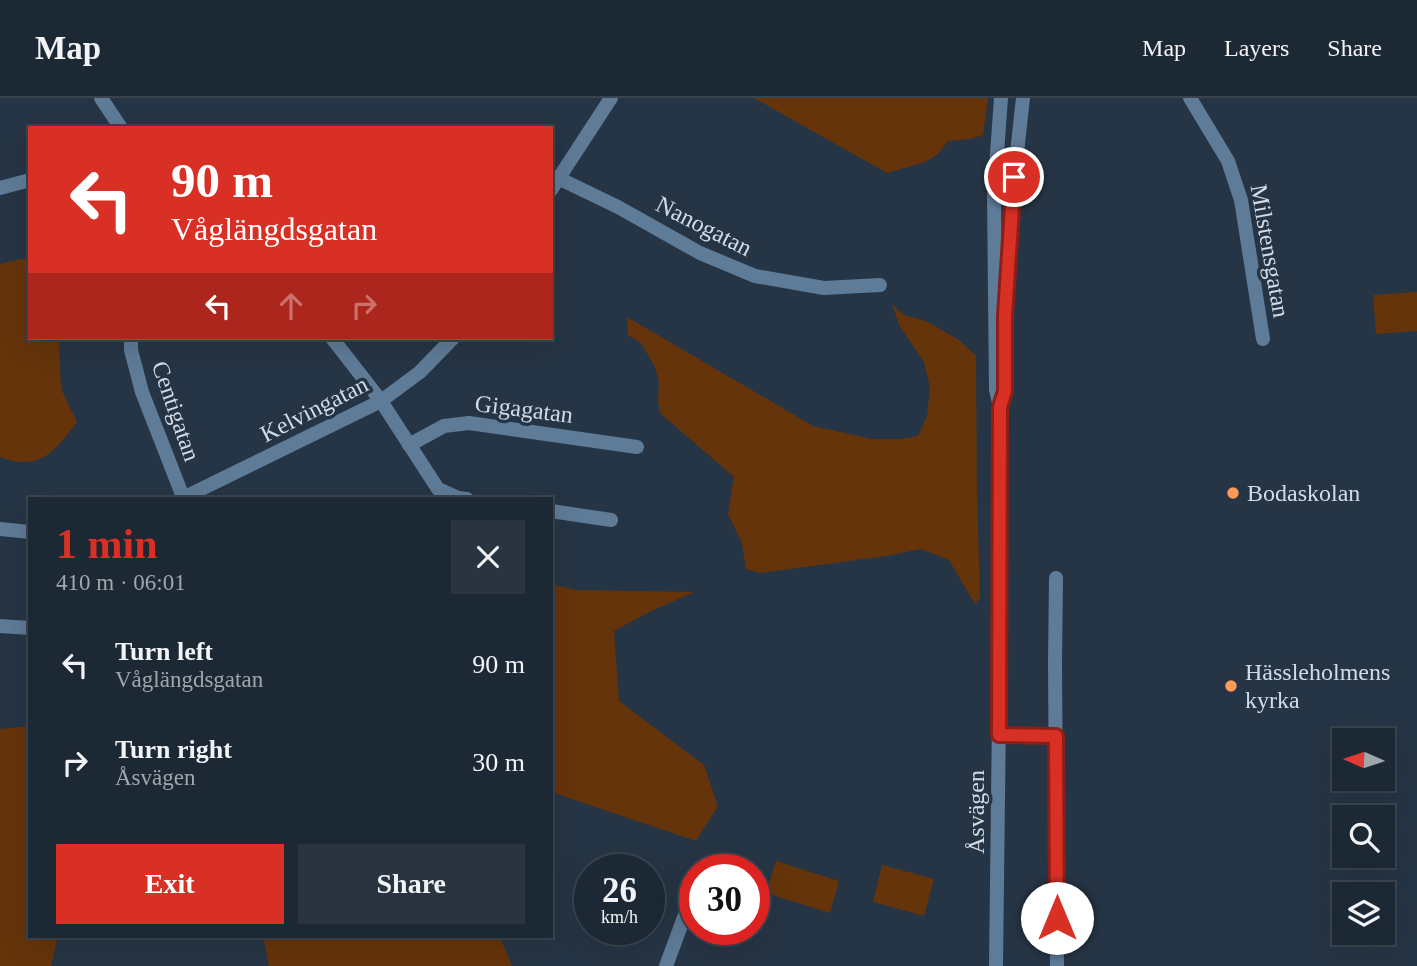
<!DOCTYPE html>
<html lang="en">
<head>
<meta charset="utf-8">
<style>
  body { margin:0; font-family:"Times New Roman",serif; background:#293440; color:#f1f3f6; height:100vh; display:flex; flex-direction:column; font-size:26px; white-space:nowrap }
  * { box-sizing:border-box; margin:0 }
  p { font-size:23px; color:#a0a6ac }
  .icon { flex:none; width:38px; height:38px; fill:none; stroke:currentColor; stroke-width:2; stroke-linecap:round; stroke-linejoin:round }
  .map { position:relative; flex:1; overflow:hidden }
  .side { position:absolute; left:28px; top:399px; width:525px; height:441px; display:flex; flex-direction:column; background:#1c2834; border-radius:0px; box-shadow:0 7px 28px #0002,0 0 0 2px #3a444f }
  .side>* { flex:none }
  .guide { position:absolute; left:28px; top:28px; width:525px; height:214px; border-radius:0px; box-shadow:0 7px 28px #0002,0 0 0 2px #3a444f; background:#d93025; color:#fff; overflow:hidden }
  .needle { width:46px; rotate:273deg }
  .buttons { position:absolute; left:1332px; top:630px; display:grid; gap:14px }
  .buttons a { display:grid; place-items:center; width:63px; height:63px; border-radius:0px; background:#1c2834; box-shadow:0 7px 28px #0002,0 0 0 2px #3a444f; font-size:35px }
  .speed { position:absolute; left:574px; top:756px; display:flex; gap:14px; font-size:35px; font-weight:700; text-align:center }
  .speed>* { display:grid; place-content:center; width:91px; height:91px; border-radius:50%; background:#1c2834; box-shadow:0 7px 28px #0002,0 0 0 2px #3a444f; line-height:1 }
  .speed small { font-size:18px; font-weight:400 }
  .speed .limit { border:10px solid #d22; background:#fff; color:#111 }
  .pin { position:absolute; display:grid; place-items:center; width:60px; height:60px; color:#fff; margin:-30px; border:4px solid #fff; border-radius:50%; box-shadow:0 2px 7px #0007 }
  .me { position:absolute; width:77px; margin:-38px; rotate:0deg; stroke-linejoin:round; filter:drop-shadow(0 0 5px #0008) }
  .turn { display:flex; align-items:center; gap:24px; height:147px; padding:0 28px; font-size:32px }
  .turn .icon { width:91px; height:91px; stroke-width:2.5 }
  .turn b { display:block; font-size:49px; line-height:60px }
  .lanes { display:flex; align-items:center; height:66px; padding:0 28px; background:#0003; justify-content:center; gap:35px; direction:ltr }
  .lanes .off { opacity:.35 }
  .round { display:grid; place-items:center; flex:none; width:74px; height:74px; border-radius:0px; background:#293440 }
  .headline { display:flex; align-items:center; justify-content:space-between; height:119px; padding:0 28px }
  h1 { font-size:42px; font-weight:700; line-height:52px; color:#d93025 }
  .action { display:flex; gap:14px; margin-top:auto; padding:14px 28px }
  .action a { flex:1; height:80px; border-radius:0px; background:#d93025; color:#fff; font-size:28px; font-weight:700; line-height:80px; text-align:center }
  .action a+a { background:#293440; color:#f1f3f6 }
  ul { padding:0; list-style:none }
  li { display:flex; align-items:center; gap:21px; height:98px; padding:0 28px }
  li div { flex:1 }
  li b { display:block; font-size:26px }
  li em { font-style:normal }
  header { display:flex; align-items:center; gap:42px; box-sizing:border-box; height:98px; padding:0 35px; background:#1c2834; border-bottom:2px solid #3a444f }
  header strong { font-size:33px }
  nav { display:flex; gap:38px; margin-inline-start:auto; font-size:24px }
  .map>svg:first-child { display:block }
</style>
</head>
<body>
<header>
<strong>Map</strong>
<nav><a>Map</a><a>Layers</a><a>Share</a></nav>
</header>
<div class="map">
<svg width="1417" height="868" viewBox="0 0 1417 868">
  <rect width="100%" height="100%" fill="#263545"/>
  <g fill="#65340b">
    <path d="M754,0h234l-5,37 -13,4 -22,2 -10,13 -13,8 -38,11z"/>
    <path d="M30,159v81h29l2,51 16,33c-22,29 -37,50 -77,35v-193z"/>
    <path d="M1417,194v39l-41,3 -3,-39z"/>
    <path d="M892,206l12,11 22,6 33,19 17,16 1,137 3,105 -5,6 -26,-44 -28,-11 -35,7 -125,17 -15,-4 -4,-26 -14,-29 6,-37 -74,-64 -2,-13 1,-18 -4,-15 -14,-24 -13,-8 -1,-18 186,109 59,13h29l17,-3 9,-20 3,-29 -6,-25 -25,-37z"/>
    <path d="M551,486l25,6 118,2 -45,20 -35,19 5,70 85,64 14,41 -22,35 -145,-49z"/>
    <path d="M30,628v210h28l-7,30h-51v-237z"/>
    <path d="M776,763l63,20 -9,32 -64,-20z"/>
    <path d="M882,767l52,14 -10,37 -51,-14z"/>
    <path d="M263,838h237l12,30h-243z"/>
  </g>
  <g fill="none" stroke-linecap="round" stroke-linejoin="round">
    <g stroke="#5e7b97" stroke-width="14">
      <path d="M101,0l20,30"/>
      <path d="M1190,0l38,63 13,39 22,139"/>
      <path d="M558,80l60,29 82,46 55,23 69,12 56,-3"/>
      <path d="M0,90l30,-8"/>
      <path d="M551,92l60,-92"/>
      <path d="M131,240v12l11,42 41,105"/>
      <path d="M332,240l49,63 57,88 20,9 9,1"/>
      <path d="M409,347l35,-19 25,-3 168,24"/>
      <path d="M181,401l200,-98 39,-29 33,-34"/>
      <path d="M551,413l60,9"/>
      <path d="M0,431l30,3"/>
      <path d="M1056,480l-1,85 2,303"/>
      <path d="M0,528l30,2"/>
      <path d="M999,637l57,1"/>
      <path d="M701,772l1,-3"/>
      <path d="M666,868l29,-78"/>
    </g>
    <g stroke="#5e7b97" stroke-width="14">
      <path d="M1005,259c1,-87 8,-173 18,-259"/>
      <path d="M996,868l4,-335v-224l-4,-17 -2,-195 7,-97"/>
    </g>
  </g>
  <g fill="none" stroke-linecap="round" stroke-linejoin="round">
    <defs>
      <path id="route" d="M1014,79l-9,139v75l-5,16 -1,328 57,1 1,182"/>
    </defs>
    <use href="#route" stroke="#8d1f18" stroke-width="18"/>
    <use href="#route" stroke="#d93025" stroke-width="12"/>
  </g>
  <g fill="#fe9c57" stroke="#263545" stroke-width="2.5">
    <circle cx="1233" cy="395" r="7"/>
    <circle cx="1231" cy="588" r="7"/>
  </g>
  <g text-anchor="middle" stroke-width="7" stroke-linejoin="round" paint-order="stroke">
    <g font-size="24" fill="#d2dce6" stroke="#263545">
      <text transform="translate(704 128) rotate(27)" y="8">Nanogatan</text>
      <text transform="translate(1270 153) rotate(80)" y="8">Milstensgatan</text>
      <text transform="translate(314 311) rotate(-27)" y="8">Kelvingatan</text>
      <text transform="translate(524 311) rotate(7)" y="8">Gigagatan</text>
      <text transform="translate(176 313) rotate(71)" y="8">Centigatan</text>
      <text transform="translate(976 714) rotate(-90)" y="8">Åsvägen</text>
    </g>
    <g font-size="24" fill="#d2dce6" stroke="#263545" text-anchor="start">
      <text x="1247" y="403">Bodaskolan</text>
      <text x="1245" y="582">Hässleholmens<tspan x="1245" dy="28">kyrka</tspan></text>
    </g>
  </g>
</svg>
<div class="buttons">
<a><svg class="needle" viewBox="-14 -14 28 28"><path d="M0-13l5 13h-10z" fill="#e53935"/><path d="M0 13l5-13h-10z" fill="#a0a6ac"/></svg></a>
<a><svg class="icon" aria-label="search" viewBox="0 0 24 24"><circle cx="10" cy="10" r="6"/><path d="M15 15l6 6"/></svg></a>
<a><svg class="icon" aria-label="layers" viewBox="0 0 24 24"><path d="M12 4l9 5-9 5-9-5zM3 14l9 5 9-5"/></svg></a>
</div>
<div class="speed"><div>26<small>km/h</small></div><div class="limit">30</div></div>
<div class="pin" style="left:1014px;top:79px;background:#d93025"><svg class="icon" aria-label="arrive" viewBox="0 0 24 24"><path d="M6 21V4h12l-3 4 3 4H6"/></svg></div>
<svg class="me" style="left:1057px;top:820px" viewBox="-20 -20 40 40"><circle r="19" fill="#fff"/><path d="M0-13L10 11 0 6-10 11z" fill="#d93025"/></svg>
<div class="guide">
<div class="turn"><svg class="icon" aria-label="left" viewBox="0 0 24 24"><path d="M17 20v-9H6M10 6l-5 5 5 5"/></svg><div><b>90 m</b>Våglängdsgatan</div></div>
<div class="lanes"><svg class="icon" aria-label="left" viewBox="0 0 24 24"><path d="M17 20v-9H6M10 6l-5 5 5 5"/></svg><svg class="icon off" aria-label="ahead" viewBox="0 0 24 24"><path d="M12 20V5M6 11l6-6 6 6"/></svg><svg class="icon off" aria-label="right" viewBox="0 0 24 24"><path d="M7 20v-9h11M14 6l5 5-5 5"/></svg></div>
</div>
<section class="side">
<div class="headline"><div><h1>1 min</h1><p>410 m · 06:01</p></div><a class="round"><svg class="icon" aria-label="close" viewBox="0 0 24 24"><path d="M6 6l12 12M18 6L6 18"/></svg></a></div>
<ul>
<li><svg class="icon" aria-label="left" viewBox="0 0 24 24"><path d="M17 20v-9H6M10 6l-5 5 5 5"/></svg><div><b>Turn left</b><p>Våglängdsgatan</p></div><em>90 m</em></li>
<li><svg class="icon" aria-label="right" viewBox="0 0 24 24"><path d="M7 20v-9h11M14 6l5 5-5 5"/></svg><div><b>Turn right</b><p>Åsvägen</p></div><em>30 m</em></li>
</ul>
<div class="action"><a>Exit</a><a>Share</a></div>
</section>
</div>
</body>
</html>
